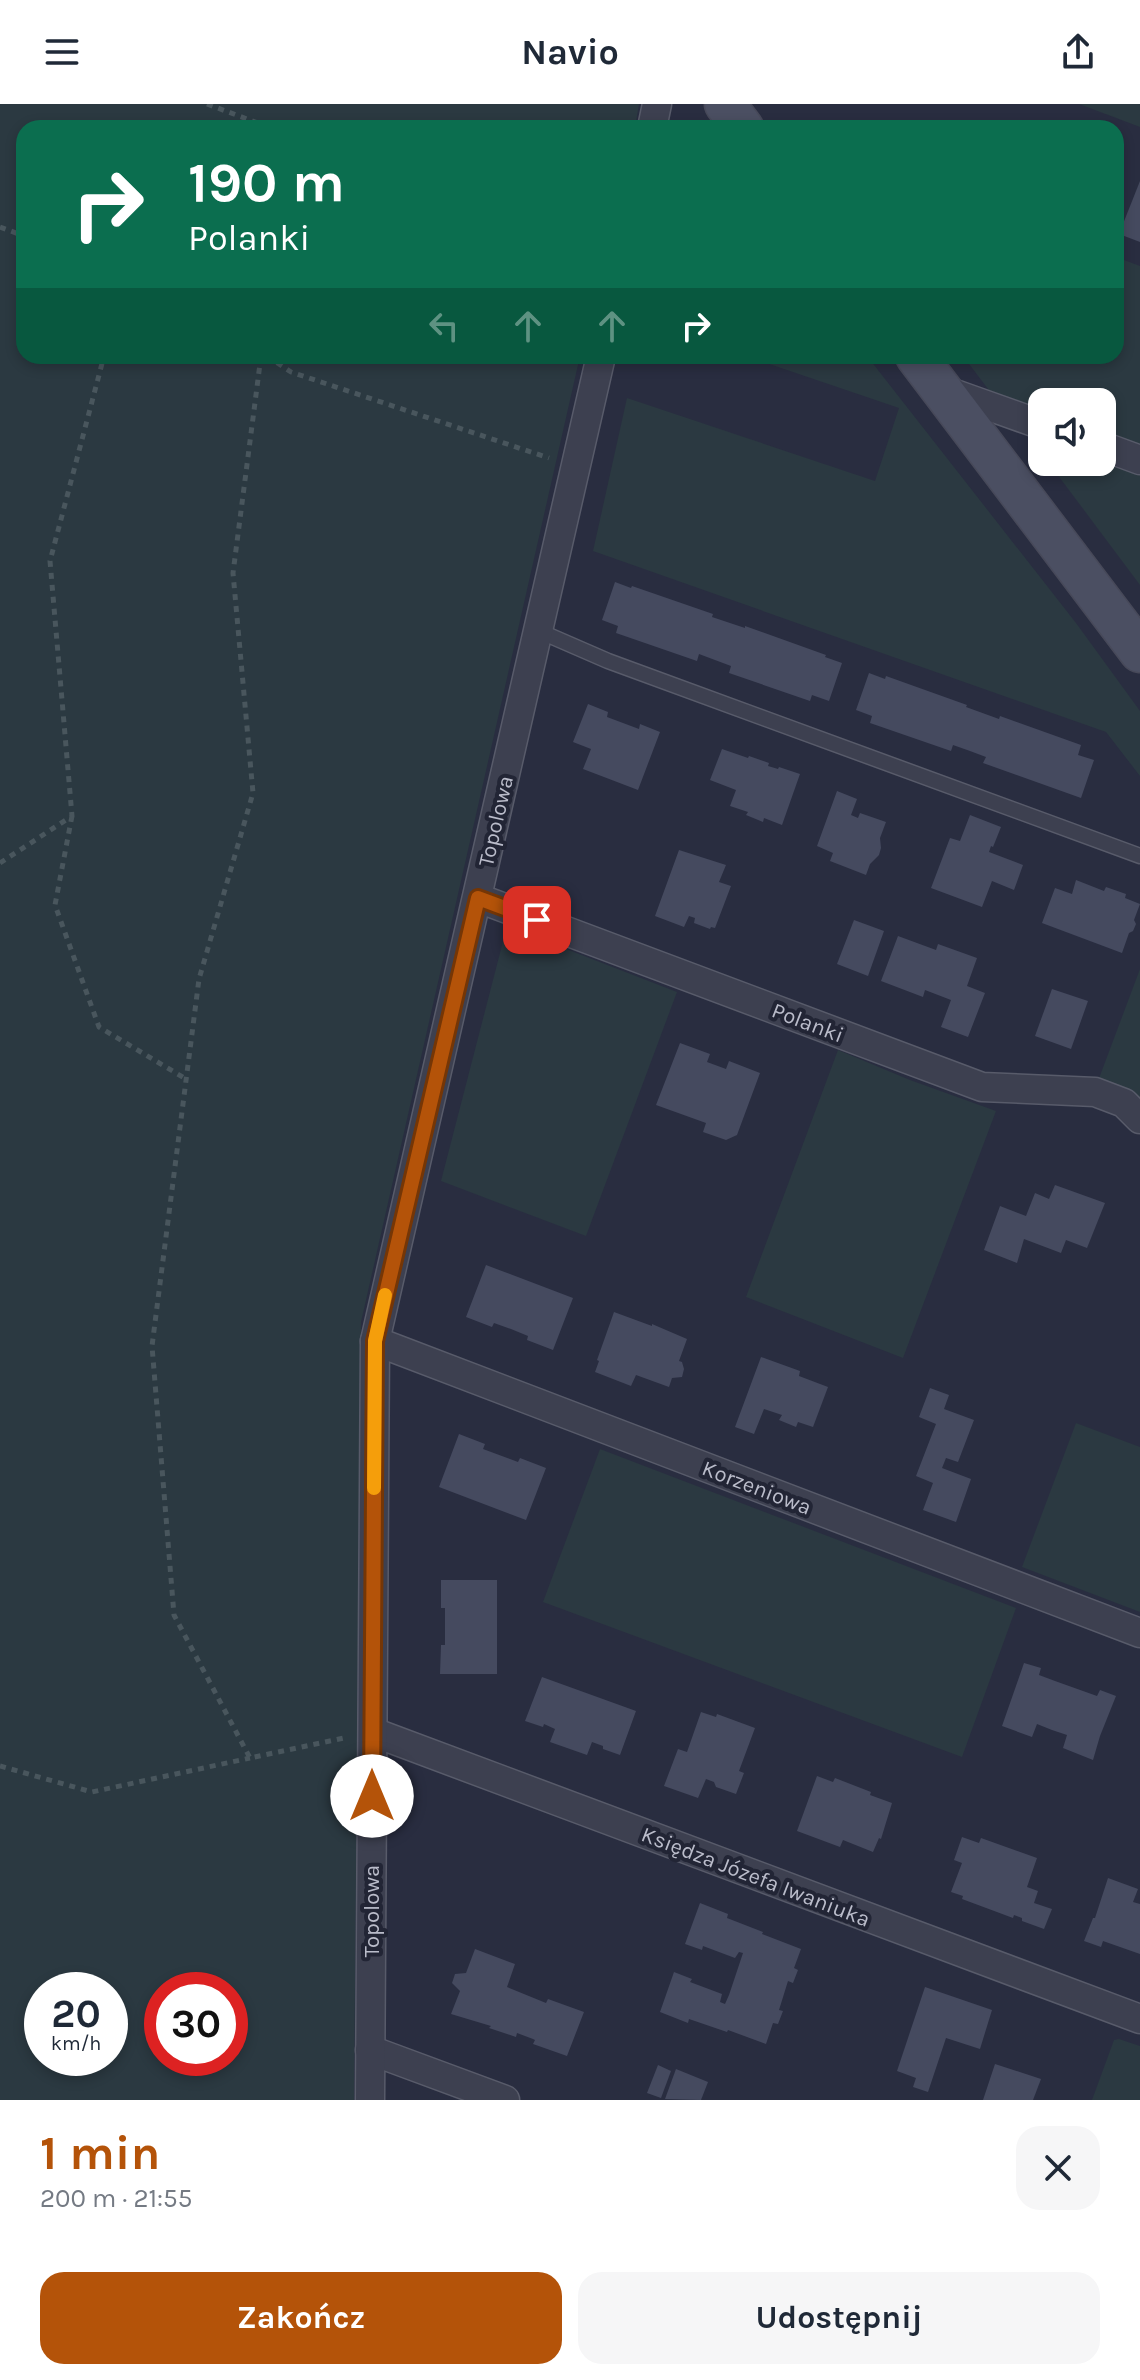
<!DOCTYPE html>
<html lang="pl">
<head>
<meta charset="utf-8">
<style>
  body { margin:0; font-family:Karla,sans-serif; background:#f6f6f7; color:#1f2937; height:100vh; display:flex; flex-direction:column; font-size:30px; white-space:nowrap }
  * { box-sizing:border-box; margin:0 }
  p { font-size:26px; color:#747a83 }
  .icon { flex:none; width:44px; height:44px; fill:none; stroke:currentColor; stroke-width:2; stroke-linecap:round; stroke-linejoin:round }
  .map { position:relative; height:1996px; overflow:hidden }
  .panel { display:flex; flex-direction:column; background:#fff; flex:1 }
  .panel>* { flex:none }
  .top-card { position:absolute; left:16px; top:16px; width:1108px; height:244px; border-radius:24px; box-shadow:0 4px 12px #0003; background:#0b6e4f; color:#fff; overflow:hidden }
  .fabs { position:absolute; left:1028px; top:284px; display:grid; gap:16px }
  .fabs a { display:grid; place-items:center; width:88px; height:88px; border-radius:16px; background:#fff; box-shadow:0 4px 12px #0003; font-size:40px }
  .speed { position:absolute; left:24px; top:1868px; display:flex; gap:16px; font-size:40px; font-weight:700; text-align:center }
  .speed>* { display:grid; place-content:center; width:104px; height:104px; border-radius:50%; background:#fff; box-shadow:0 4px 12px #0003; line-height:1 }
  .speed small { font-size:20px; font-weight:400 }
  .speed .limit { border:12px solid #d22; background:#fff; color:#111 }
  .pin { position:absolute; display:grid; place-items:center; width:68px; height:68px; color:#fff; margin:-34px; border-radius:16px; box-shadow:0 4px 12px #0006 }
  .me { position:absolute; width:88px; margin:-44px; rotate:0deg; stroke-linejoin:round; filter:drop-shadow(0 0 6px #0008) }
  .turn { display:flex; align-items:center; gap:28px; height:168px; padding:0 40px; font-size:36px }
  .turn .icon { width:104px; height:104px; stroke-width:2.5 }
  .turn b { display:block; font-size:56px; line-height:68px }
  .lanes { display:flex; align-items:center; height:76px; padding:0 40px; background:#0003; justify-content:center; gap:40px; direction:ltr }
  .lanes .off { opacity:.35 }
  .round { display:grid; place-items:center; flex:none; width:84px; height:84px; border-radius:24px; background:#f6f6f7 }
  .overview { display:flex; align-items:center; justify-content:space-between; height:136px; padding:0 40px }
  h1 { font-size:48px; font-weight:700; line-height:60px; color:#b45309 }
  .button { display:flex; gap:16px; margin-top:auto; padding:16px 40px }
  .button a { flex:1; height:92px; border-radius:24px; background:#b45309; color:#fff; font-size:32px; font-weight:700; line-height:92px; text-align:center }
  .button a+a { background:#f6f6f7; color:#1f2937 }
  header { display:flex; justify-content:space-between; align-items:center; height:104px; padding:0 40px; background:#fff; font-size:36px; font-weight:700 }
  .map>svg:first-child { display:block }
</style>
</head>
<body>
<header><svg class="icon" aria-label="menu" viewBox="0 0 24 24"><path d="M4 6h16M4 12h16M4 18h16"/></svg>Navio<svg class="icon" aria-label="share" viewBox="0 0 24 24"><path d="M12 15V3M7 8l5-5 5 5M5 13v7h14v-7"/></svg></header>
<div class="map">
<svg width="1140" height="1996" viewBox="0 0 1140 1996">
  <rect width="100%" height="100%" fill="#292d40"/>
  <g fill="#2b3941" fill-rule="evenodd">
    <path d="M0,0h639l-4,24h-611v228h556l-219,966 -7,778h-354zM42,1886h68v68h-68zM162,1886h68v68h-68z"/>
    <path d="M1079,0h61v23z"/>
    <path d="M1116,153l24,9v182l-38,-14v-32h-60v10l-51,-19 -28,-37h153z"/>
    <path d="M746,252h121l209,267 64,88v65l-34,-44 -513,-181 34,-153 248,83 24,-73z"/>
    <path d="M1102,355l38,13v113l-92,-123h54z"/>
    <path d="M507,822l170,66 -91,244 -145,-55z"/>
    <path d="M1140,865v129l-42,-17z"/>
    <path d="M838,946l72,30 86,31 -93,247 -157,-61z"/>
    <path d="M1076,1319l64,24v165l-118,-45z"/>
    <path d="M600,1345l416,159 -54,149 -419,-155z"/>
    <path d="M1119,1935l21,7v54h-48l22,-60z"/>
  </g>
  <g fill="#454a5f">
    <path d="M1140,77v61l-21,-8z"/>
    <path d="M615,478l16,6 1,-2 81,28 -1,3 33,11v-2l81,29 -1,2 17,6 -13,38 -17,-6 -2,6 -81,-28 2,-7 -32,-12 -2,7 -81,-28 2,-7 -16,-6z"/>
    <path d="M869,569l16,6 1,-3 81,29 -1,2 33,12 1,-3 81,29 -3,10 16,5 -13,38 -98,-35 3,-6 -16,-6 -17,-6 -2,6 -81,-28 2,-7 -16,-6z"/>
    <path d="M588,600l20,8 -1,5 32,12 1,-5 20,8 -22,58 -55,-21 8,-20 -18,-7z"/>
    <path d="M722,645l26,9 1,-2 20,7 -1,3 10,3 1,-2 21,7 -18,51 -18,-7 -1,4 -17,-7 2,-3 -18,-6 6,-16 -26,-10z"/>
    <path d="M837,687l20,8 -6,16 7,3 2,-5 26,9 -6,16 1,10 -2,7 -9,9 -4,11 -36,-14 3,-8 -16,-7z"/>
    <path d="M970,711l31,12 -8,20 -2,-1 -2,6 34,13 -9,25 -22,-9 -10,26 -51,-19 19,-50 10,3z"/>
    <path d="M679,746l47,15 -7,17 12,4 -16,42 -4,-1 -1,2 -16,-6 1,-5 -6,-2 -5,11 -29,-11z"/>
    <path d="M1076,776l28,11 2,-4 20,7 -1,4 15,6 -6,16 2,4 -3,7 -4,2 -7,20 -80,-30 13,-35 17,6z"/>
    <path d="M854,816l30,11 -16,45 -31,-12z"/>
    <path d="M898,832l38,14 2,-6 39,14 -10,28 18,7 -17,44 -27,-10 10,-27 -26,-10 -2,7 -42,-16z"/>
    <path d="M1052,885l36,12 -17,48 -36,-13z"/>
    <path d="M680,939l30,11 -3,8 19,7 3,-8 31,12 -23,62 -11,5 -23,-8 3,-9 -50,-18z"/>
    <path d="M1055,1081l50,18 -18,45 -21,-8 -5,13 -37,-14 -7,24 -33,-13 16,-44 26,10 9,-23 14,6z"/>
    <path d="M486,1161l87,33 -20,52 -26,-10 1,-4 -17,-7 -17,-6 -2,4 -26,-10z"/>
    <path d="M614,1208l38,14v-2l35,15 -8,22 3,1 2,7 -2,8 -10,1 -3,9 -33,-12 -5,11 -36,-14 4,-11 -2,-1z"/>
    <path d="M761,1253l39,14 -1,5 29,11 -15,40 -15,-5 -2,5 -17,-7 3,-5 -18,-6 -10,25 -19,-7z"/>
    <path d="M930,1284l19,7 -5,14 30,11 -16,42 -12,-4 -4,10 29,11 -15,43 -33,-12 10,-27 -17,-7 20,-52 -17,-7z"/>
    <path d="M459,1330l26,10 -2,5 35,13 2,-4 26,10 -20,52 -87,-33z"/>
    <path d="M441,1476h56v94h-57l1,-29h4v-37h-4z"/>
    <path d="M1024,1559l17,5 -2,7 16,6 42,15 3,-6 16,6 -16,40 -7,24 -30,-12 4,-13 -15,-5 -15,-6 -5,13 -30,-11z"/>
    <path d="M542,1573l94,34 -16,44 -17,-6v-3l-11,-4 -5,13 -37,-13 5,-13 -11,-5 -1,3 -18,-6z"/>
    <path d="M701,1608l15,5 1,-3 38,14 -16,43 5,2 -8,21 -20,-7 -2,-5 -8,-3 -8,19 -34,-12 14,-37 9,3z"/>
    <path d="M817,1672l16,6 2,-4 36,14 -1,3 22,8 -11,36 -2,-1 -6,14 -30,-12 -3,7 -43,-16z"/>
    <path d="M962,1733l17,6 2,-5 56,20 -10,29 11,4 -4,12 18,6 -8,20 -22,-8v-3l-8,-3 -1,3 -51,-19 1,-3 -12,-4 11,-29 -8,-3z"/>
    <path d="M1108,1774l30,11 -5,13 7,2v50l-37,-13 -2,6 -17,-6 9,-23h2z"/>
    <path d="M700,1799l28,11 -1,4 36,14 -1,2 39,15 -7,19 4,2 -5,13 -5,-2 -9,29 4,1 -5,13 -5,-1 -7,21 -38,-14 -1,2 -38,-13 -1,4 -28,-11 14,-40 18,7 -2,3 32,12 -2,8 5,2 4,-9 14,-42 -4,-1 -4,6 -32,-12 -1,4 -17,-6z"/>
    <path d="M475,1845l40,15 -8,23 39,16 2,-4 36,13 -17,44 -34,-12 2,-4 -2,-1 -16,-6 -1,4 -27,-9 2,-2 -40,-12 9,-23 -8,-8 3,-9 11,-1z"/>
    <path d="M925,1883l67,23 -12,39 -34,-11 -18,54 -15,-5 3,-9 -19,-7z"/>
    <path d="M995,1960l46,15 -8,21h-50z"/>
    <path d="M658,1961l13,6 -10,27 -14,-5z"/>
    <path d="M676,1965l32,13 -7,18 -36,-1z"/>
  </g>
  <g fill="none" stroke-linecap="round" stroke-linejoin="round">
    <defs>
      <path id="lane" d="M539,527l69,30 532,195"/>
      <g id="street">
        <path d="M652,24l5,-24"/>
        <path d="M941,285l101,36"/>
        <path d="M1102,342l38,14"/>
        <path d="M478,794l504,189 113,5 29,11 16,16"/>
        <path d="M375,1237l765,292"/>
        <path d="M373,1628l767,287"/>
        <path d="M370,1946l135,50"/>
        <path d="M370,1996l5,-759 226,-985"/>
      </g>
      <g id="secondary">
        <path d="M725,0l18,24"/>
        <path d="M916,252l224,296"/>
      </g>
    </defs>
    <use href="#lane" stroke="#585b6a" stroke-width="17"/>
    <use href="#street" stroke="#585b6a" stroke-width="31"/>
    <use href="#secondary" stroke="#474959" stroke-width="43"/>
    <g stroke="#49565d" stroke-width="5" stroke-dasharray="6 6" stroke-linecap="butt">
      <path d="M207,0l64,24"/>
      <path d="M0,123l24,9"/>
      <path d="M261,252l-28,217 20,220 -54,186 -47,367 22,269 76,143 94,-20"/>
      <path d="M267,252l24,16 258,86"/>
      <path d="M72,712l-17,89 44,122 87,52"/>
      <path d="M0,759l72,-47 -22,-255 54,-205"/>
      <path d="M0,1662l92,26 158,-34"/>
    </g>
    <use href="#lane" stroke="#3d4050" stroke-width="14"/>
    <use href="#street" stroke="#3d4050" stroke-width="28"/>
    <use href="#secondary" stroke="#4b4f62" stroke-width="40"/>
  </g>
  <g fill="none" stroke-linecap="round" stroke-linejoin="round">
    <defs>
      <path id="route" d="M372,1692l3,-455 103,-443 59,22"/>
    </defs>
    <use href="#route" stroke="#753606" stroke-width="20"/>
    <use href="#route" stroke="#b45309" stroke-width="14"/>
    <path stroke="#f59e0b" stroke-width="14" d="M374,1384l1,-147 10,-46"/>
  </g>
  <g text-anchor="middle" stroke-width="8" stroke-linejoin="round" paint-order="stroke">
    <g font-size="22" fill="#babcca" stroke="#222535">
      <text transform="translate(495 717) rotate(-77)" y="8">Topolowa</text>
      <text transform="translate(808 918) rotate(21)" y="8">Polanki</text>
      <text transform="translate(757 1383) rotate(21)" y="8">Korzeniowa</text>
      <text transform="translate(756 1772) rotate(21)" y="8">Księdza Józefa Iwaniuka</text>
      <text transform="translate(371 1807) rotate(-90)" y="8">Topolowa</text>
    </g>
  </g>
</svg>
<div class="fabs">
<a><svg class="icon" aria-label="sound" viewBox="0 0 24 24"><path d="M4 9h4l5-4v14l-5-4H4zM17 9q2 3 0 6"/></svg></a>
</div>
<div class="speed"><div>20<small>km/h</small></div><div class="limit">30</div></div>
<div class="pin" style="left:537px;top:816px;background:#d93025"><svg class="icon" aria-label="arrive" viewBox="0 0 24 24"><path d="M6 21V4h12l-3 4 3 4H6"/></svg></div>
<svg class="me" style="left:372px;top:1692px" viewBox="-20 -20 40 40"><circle r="19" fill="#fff"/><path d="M0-13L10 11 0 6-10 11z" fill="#b45309"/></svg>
<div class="top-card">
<div class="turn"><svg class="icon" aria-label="right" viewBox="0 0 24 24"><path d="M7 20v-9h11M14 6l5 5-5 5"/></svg><div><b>190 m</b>Polanki</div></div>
<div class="lanes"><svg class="icon off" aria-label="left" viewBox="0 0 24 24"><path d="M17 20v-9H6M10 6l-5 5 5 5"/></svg><svg class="icon off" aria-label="ahead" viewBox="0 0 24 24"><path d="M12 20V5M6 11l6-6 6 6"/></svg><svg class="icon off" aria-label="ahead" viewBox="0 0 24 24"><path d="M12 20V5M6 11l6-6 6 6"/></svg><svg class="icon" aria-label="right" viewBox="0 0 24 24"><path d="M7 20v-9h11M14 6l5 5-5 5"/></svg></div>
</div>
</div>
<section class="panel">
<div class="overview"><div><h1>1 min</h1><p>200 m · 21:55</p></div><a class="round"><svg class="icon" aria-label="close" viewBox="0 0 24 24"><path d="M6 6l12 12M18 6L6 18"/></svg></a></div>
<div class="button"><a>Zakończ</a><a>Udostępnij</a></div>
</section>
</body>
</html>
